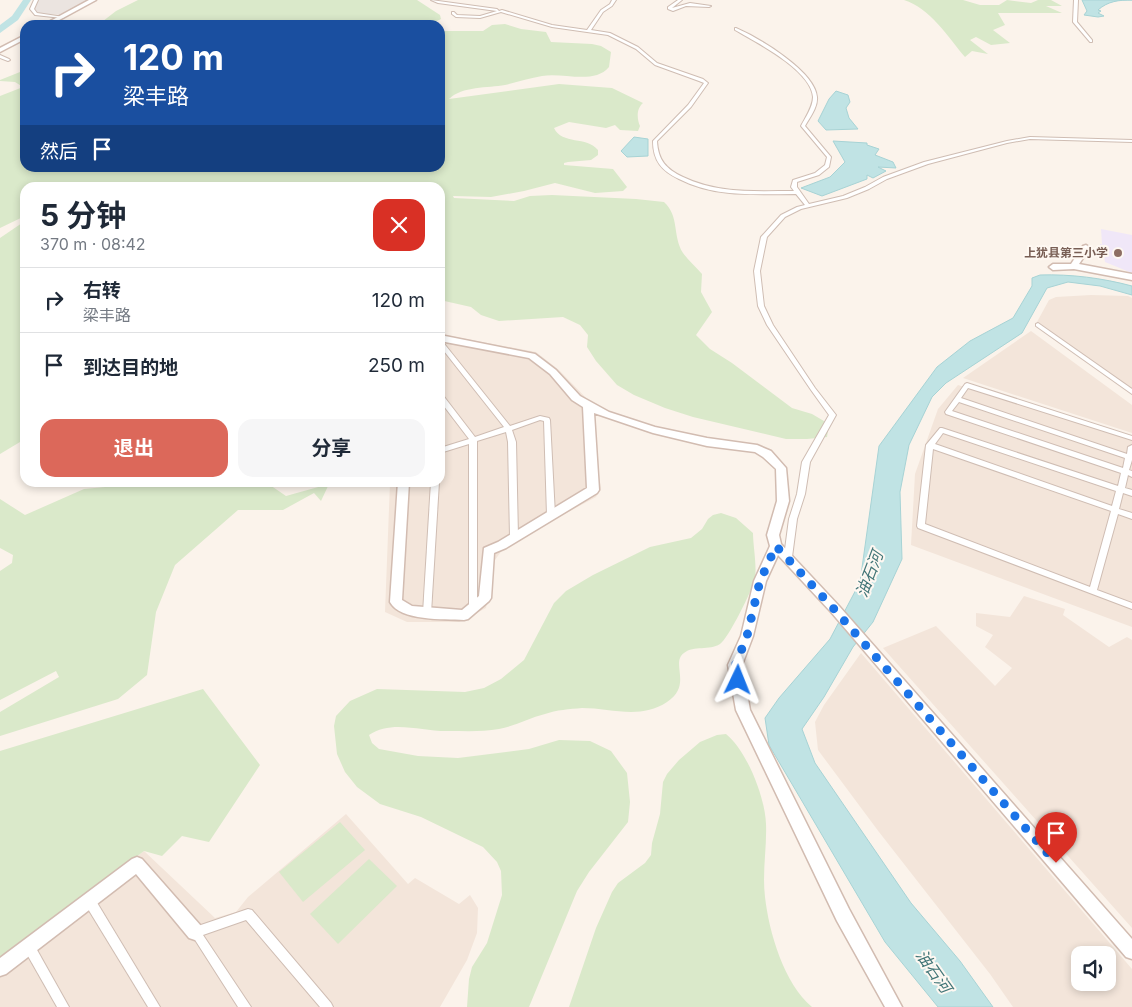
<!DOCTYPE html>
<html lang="zh">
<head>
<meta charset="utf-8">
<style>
  body { margin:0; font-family:Inter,"Noto Sans SC",sans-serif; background:#f6f6f7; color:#1f2937; height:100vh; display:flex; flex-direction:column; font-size:19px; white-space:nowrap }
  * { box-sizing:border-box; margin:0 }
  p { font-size:16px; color:#747a83 }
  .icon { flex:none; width:28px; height:28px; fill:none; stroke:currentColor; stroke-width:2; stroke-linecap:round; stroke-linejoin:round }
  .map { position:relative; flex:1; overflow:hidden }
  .sheet { position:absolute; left:20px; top:182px; width:425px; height:305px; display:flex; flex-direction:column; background:#fff; border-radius:15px; box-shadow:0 2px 8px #0003 }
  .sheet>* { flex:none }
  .banner { position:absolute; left:20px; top:20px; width:425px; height:152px; border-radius:15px; box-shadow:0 2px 8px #0003; background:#1a4fa0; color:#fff; overflow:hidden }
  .buttons { position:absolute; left:1071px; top:946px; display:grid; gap:10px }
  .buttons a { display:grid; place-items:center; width:45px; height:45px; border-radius:10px; background:#fff; box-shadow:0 2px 8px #0003; font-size:25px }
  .pin { position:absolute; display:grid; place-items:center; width:42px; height:42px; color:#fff; margin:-51px -21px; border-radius:50% 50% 50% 0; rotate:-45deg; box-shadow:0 0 5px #0007 }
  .pin .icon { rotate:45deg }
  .me { position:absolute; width:55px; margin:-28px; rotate:2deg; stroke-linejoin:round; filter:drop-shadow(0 0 4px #0008) }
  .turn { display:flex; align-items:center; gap:18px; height:105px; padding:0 20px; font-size:22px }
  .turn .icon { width:65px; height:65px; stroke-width:2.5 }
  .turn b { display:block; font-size:35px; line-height:42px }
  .then { display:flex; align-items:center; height:48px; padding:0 20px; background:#0003; gap:10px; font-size:19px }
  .round { display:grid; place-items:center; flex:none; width:52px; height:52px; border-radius:15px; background:#f6f6f7 }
  .head { display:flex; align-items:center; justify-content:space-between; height:85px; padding:0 20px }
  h1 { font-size:30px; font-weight:700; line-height:38px }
  .primary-button { display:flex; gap:10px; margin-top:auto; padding:10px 20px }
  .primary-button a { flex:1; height:58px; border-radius:15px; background:#dc685a; color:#fff; font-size:20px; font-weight:700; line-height:58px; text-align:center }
  .primary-button a+a { background:#f6f6f7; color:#1f2937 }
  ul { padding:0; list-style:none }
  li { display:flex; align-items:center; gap:15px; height:65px; padding:0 20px; border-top:1px solid #e0e1e3 }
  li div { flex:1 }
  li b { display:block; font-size:19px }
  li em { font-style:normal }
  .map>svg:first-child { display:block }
</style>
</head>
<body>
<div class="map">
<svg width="1132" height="1007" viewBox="0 0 1132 1007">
  <rect width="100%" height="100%" fill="#fbf3eb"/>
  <g fill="#f3e5da" fill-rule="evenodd">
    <path d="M1091,295l37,1 4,2v91l-95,-67 12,-22 7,-3z"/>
    <path d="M1031,331l101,74v28l-169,-55z"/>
    <path d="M440,334l96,18 23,18 30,31 12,88 -5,8 -91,49 -10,14 -9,48 -27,14h-52l-22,-10 5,-129 50,-1z"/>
    <path d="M958,385l174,55v187l-221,-82 4,-71 23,-65z"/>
    <path d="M1024,596l41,13 -2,6 46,32 18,-10 5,3v288l-249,-280 53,-22 59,60 17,-18 -27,-21 8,-12 -17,-9v-13l34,4z"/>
    <path d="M861,653l271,316v38h-119l-23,-33 -111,-142 -61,-82 -3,-28 9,-17zM1080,955h28v27h-28z"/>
    <path d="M346,814l62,70 7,-6 44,26 11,-9 8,13 -1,25 -10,27 -27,47h-440v-47l144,-109 71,67 21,-6 12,-15z"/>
  </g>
  <path fill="#ebe4e0" d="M39,0h51l-28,15 -26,-2 -3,-4 1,-4z"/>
  <path fill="#f0e7f8" d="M1101,229l31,6v38l-27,-11 -2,-14 -3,-1v-3h2z"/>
  <g fill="#dae9ca">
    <path d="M138,0h279l23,15 1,4 -12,6h-331l18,-14z"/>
    <path d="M904,0h59l17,5h19l8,-5 24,3 7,-3h13l11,6h-16l16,7h-64l7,12 -12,5 17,13 -19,2 -15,-8 -6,3 18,14 -16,-3 -7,6c-17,-20 -35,-49 -61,-57z"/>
    <path d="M505,24l16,5 25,3 5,10 41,2 9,2 10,6 -2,15c-15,18 -46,5 -67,9 -12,2 -25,6 -37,9 -17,3 -43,1 -56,14l110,-15 53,4 31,15c-7,6 -6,16 -3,23l-2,5 -18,-1 -5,-5 -9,3 -37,-6 -15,6c8,17 33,8 44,22v5l-7,5 -23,2 -4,1v2l49,4 14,18 -4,4 -28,2 -40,-10 -31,8 -33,6 -38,-1 1,2 60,3 16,-5 22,-1 84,4 28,3c16,15 8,33 19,51 5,7 13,14 19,21l-1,18 11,20 -16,23 14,14 22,14 60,45 20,6 17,10 -2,13 -20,2h-21l-93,-22 -28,-9 -31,-13 -17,-10 -21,-24 -9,-14 1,-12 -8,-10 -17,-8 -64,4 -18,-6 -10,-8 -31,-7v-112h-415v28l-25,12v-132l23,-9 -8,-5 -15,-1v-1l25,-10v98h415v-137h43l9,-6z"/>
    <path d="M25,221v218l-25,15v-216z"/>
    <path d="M103,483h164l19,13 43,-12 -8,17 -7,-8 -31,17h-45l-63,55 -19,47 -9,63 -29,24 -118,37v-24l59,-35 -3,-6 -56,29v-129l12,-8 1,-8 -13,-7v-49l25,16 59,-26 21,-2z"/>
    <path d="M721,513l15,5 17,15c0,12 4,34 2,45 -2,11 -27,61 -35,66 -11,7 -26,1 -36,9 -14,10 9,32 -17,49 -27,18 -56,6 -85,6 -12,1 -26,2 -37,6 -16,4 -30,12 -46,15 -16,3 -34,2 -50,2 -26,1 -57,-12 -80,4l3,8 7,6 39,7 40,2 71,-9 30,-9 31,1 21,10 16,22 3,29 -2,20 -39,50 -12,19 -48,116h-62l2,-28 3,-12 15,-24 15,-48 -1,-24 -4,-9 -14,-15 -62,-30 -41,-13 -23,-17 -12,-15 -8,-18 -3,-28 2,-10 14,-15 27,-12 88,3 19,-4 17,-9 23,-19 30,-57 12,-12 27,-16 57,-28 41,-9 11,-9 6,-10 5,-4z"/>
    <path d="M203,689l57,76 -51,77 -27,-6 -20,20 -18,-5 -144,109v-209z"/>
    <path d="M726,734c21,17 39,63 40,90 1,24 -4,48 -1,73 4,35 19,87 47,110h-243l27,-79 16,-36 6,-9 27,-20 6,-8 1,-12 8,-29 3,-32 4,-8 12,-14 21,-18 17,-7z"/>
    <path d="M340,822l25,28 -62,52 -24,-30z"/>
    <path d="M369,859l28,27 -59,58 -28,-30z"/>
  </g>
  <g fill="#c0e3e4" stroke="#a7d3d5">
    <path d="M1082,0h50c-13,0 -24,1 -34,10l3,1 -3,2 6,3 -6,1 -14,-2 3,-4z"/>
    <path d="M836,91l12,4 2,7 -4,6 3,10 9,11 -32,1 -8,-9 11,-22z"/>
    <path d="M634,137l14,2v17l-21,1 -6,-6z"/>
    <path d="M833,141l34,2v2l12,4 -4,6 18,7 3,6 -18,-1 8,4 -13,7 -6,-3v4l-45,17 -21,-8 29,-11 15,-15z"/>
    <path d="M1040,275c31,-1 62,3 92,11v9l-32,-9 -32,-4 -21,6 -25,45 -76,50 -14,14 -23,48 -9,47 2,67 -29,63 -20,25 -29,50 -22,32 13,34 96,140 49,58 33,46h-55l-53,-65 -116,-197 -4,-27 14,-20 51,-59 30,-57 19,-136 58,-79 33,-26 43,-23 19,-32v-8z"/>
  </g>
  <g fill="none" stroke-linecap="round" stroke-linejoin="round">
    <path fill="#c0e3e4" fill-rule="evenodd" d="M23,0h8l-13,20 -18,13v-8l12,-9z"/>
    <defs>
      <g id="street">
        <path d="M34,0h4l-4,9 3,4 27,4 -2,1 -27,-3 -5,-6z"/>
        <path d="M431,0l66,9 2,2 3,-1 50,15 35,5 14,-20 9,-6 2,-4h4l-4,6 -9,6 -12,18 19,3 28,14 19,16 46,16 5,4 -17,24 -34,34c1,19 9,28 26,36 35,17 73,14 111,14l-3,-4 2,-7 22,-7 10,-8 2,-8 -26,-31c4,-8 12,-19 12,-29 -2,-27 -57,-55 -78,-67v-2h1c23,10 79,43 81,69 1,10 -7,20 -12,29l26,31 -2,10 -10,8 -22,7v5l12,17 34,-8 22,-9 18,-10 41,-15 83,-21 23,-4 102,3v2l-102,-3 -23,4 -79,21 -41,15 -18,10 -22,9 -46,11 -16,8 -18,20 -7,34 4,35 9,19 42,63 21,27 -26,47 -5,32 -8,25 -5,38 -1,2h-6l-1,-2 5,-38 8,-25 5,-32 27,-47 -18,-25 -44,-65 -9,-19 -4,-35 7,-34 20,-22 16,-8 8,-2 -9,-11c-40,0 -80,4 -117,-15 -17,-8 -26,-18 -26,-38l35,-36 16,-22 -5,-2 -44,-16 -19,-16 -28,-14 -56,-8 -51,-15 -21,6 -24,-1 -4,-3v-2h2l3,3 23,1 17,-5 -59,-8z"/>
        <path d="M678,0h4l-10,8 18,-5 21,3 -2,1 -23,-1 -13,5 -5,-2v-2z"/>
        <path d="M1074,0h4l-1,22 15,18v2h-2l-17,-20z"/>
        <path d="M0,55l9,4 1,1 -2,1 -8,-3z"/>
        <path d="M1038,323l94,66v5l-96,-68v-2z"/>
        <path d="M440,340l2,1 68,85 30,-10 9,2 1,2 5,95 -4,3 -4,-3 -3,-94 -4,-1 -28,10 4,12 2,95 -1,2h-6l-1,-2 -2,-95 -2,-10 -29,9v168l-1,2 -3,1 -3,-1 -1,-2v-165l-29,9v-5l29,-9 -29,-38v-7h2l33,43 29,-10 -64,-81z"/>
        <path d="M967,383l165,53v4l-164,-52 -7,10 166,56 1,-7 4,-2v15l-3,10 3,1v6l-4,-2 -3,13 7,2v6l-9,-3 -4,16 13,4v6l-14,-5 -21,76 35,13v6l-214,-81 -1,-2 9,-81 14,-17h2l176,58 3,-13 -175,-59 -1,-2 20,-28zM959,402l166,56 -2,10 -171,-57zM943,433l173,58 -4,15 -177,-62zM933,449l178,62 -21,76 -165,-63z"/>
        <path d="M431,482h8l-8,131 -1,2 -3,1 -3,-1 -1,-2z"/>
        <path d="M89,895l4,1 67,111h-12l-63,-103 -1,-4 1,-4z"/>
        <path d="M248,909l4,1 79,93 2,4h-13l-74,-87 -43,15 48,72h-13l-48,-75 1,-4 4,-1z"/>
        <path d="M28,940l4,1 37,66h-12l-33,-58 -1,-4 1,-4z"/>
      </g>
      <g id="secondary">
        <path d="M89,0h7l-46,25h-7z"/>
        <path d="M25,35v4l-25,13v-4z"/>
        <path d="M1086,245l4,3 -11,16 53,10v6l-58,-11 -21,1 -4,-3 4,-3h18l12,-18z"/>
        <path d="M440,335l95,19 21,16 24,26 29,16 46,15 52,11 50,7 14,6 15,17 3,33 -10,34 2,9 58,62 293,333v20l-6,-2 -295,-345 -53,-57 -12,26 -13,55 -11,29 8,45 99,199 53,98h-17l-48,-86 -101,-211 -8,-45 13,-29 13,-55 16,-35 -3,-11 10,-34 -1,-32 -13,-12 -8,-5 -48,-6 -54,-13 -59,-20 5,77 -2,3 -91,55 -12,5 -3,45 -2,3 -21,18 -4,1c-20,-1 -64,1 -74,-18l8,-120h11l-7,118 10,6 50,4 17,-14 5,-48 14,-6 89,-54 -4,-81 -11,-7 -22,-26 -21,-16 -89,-17z"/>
        <path d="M137,857l5,2 59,67 2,6 -2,6 -6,2 -6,-2 -53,-64 -130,100 -6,2v-18l132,-99z"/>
      </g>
    </defs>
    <use href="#street" stroke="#cfbdb3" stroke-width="2"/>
    <use href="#secondary" stroke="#d2bcb1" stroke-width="3"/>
    <use href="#street" fill="#fff" fill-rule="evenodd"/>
    <use href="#secondary" fill="#fff" fill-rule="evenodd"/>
  </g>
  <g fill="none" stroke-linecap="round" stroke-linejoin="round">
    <path stroke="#1a73e8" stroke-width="9" stroke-dasharray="0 16.2" d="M738,680l-3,-14 12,-30 13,-55 16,-35 58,63 222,254"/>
  </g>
  <circle fill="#8d6e63" stroke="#fef8f2" stroke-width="2" cx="1118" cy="253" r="5"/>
  <g text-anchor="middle" stroke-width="4" stroke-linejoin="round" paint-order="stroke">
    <g font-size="12" font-weight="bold" fill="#785e54" stroke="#fef8f2" text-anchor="end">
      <text x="1108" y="257">上犹县第三小学</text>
    </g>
    <g font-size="16" font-style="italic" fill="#437678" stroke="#fef8f2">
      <text transform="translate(869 574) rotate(-69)" y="6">油石河</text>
      <text transform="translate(934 971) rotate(55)" y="6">油石河</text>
    </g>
  </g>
</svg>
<div class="buttons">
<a><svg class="icon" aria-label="sound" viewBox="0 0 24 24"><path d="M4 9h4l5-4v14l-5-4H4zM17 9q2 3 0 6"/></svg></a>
</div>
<div class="pin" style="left:1056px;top:863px;background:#d93025"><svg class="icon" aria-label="arrive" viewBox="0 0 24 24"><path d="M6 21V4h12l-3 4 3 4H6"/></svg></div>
<svg class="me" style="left:738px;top:680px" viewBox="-20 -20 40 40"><path d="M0-17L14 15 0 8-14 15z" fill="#1a73e8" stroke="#fff" stroke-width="4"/></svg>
<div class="banner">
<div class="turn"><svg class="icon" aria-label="right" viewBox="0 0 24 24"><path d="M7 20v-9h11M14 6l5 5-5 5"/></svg><div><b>120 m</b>梁丰路</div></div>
<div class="then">然后<svg class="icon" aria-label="arrive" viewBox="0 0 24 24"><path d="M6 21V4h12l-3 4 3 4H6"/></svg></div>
</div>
<section class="sheet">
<div class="head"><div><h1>5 分钟</h1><p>370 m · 08:42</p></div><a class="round" style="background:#d93025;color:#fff"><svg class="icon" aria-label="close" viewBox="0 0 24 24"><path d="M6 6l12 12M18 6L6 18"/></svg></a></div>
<ul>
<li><svg class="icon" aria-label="right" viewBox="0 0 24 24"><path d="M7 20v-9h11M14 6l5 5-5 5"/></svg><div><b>右转</b><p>梁丰路</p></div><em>120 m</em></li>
<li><svg class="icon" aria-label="arrive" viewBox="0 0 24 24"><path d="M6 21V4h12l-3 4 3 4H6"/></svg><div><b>到达目的地</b></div><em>250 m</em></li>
</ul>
<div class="primary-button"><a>退出</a><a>分享</a></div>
</section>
</div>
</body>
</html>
